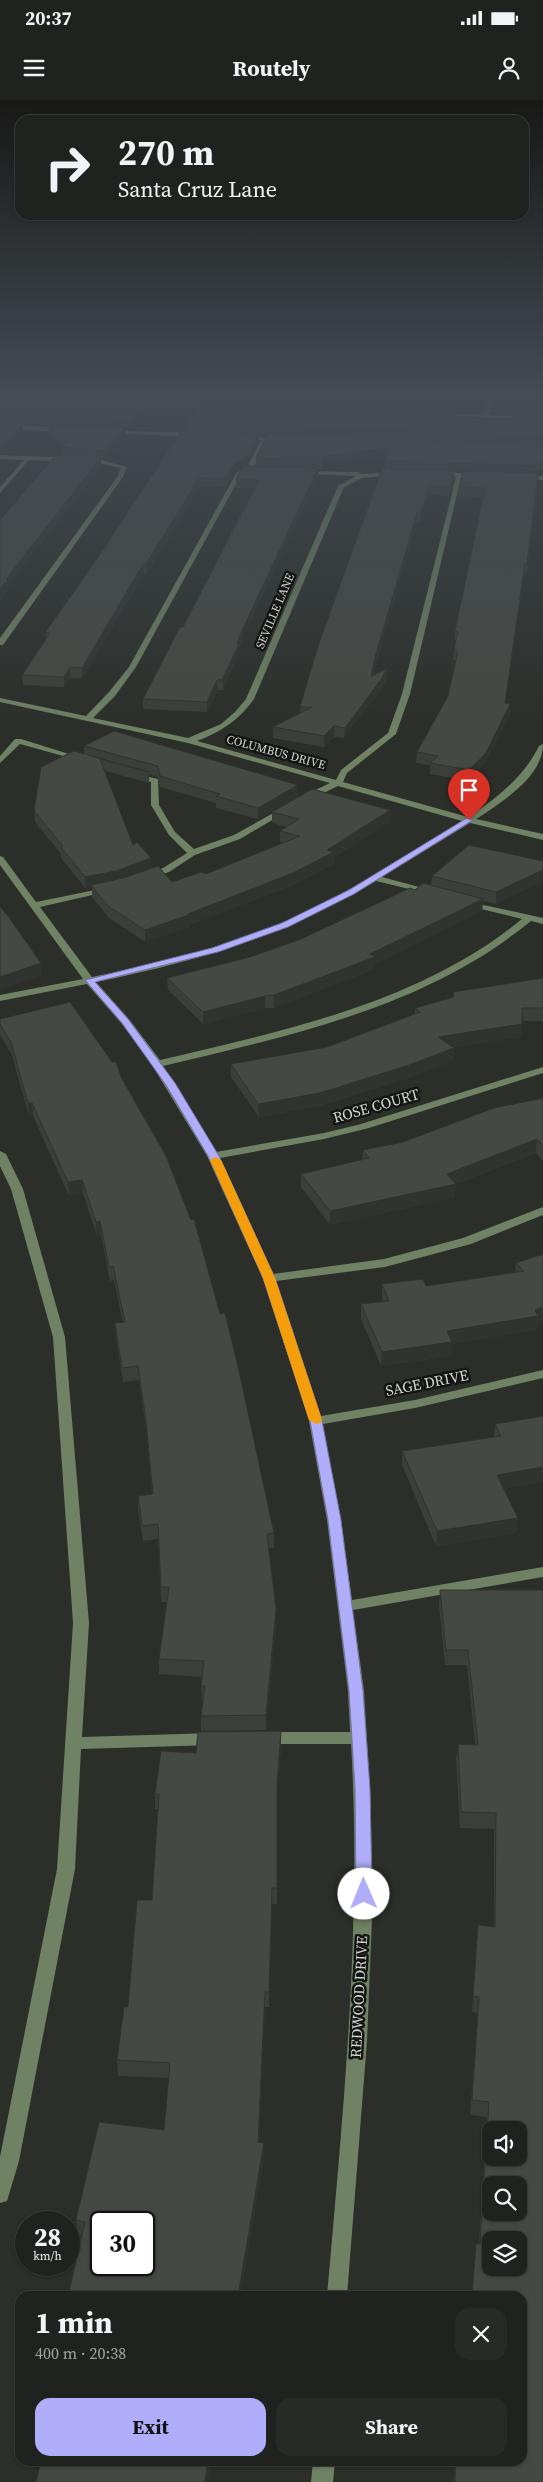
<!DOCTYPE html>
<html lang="en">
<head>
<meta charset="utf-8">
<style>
  body { margin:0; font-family:"Source Serif 4",serif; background:#282a28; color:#f1f3f6; height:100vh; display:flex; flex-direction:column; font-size:19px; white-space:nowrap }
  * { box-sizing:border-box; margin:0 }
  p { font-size:16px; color:#a2a4a4 }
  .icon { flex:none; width:28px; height:28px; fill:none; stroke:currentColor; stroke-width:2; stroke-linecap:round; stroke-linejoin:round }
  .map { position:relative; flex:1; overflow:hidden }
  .details { position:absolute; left:15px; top:2191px; width:512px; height:175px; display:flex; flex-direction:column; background:#20221f; border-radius:15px; box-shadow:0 1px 4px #0004,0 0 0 1px #3d3f3d }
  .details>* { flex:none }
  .guide { position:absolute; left:15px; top:15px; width:514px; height:105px; border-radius:15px; box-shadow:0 1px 4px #0004,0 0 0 1px #3d3f3d; background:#20221f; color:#f1f3f6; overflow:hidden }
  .controls { position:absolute; left:482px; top:2021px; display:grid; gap:10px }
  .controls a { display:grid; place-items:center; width:45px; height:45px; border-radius:10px; background:#20221f; box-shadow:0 1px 4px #0004,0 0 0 1px #3d3f3d; font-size:25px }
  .speed { position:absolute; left:15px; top:2111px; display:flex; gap:10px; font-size:25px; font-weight:700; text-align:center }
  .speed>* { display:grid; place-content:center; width:65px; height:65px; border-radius:50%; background:#20221f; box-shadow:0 1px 4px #0004,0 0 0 1px #3d3f3d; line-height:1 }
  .speed small { font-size:12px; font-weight:400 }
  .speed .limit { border:2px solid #111; border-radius:8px; background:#fff; color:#111 }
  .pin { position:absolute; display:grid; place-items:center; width:42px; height:42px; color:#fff; margin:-51px -21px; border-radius:50% 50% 50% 0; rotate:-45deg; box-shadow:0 0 5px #0007 }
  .pin .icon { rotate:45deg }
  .me { position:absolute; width:55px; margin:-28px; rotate:359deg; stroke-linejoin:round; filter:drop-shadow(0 0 4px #0008) }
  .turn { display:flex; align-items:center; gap:18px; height:105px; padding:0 20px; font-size:22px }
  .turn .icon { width:65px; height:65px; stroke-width:2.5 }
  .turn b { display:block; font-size:35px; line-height:42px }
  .round { display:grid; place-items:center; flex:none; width:52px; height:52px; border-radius:15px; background:#282a28 }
  .summary { display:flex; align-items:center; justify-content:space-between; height:85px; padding:0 20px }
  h1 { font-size:30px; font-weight:700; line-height:38px }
  .primary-button { display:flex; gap:10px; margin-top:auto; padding:10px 20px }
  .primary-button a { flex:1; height:58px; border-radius:15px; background:#b0aefa; color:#111; font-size:20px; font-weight:700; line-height:58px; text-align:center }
  .primary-button a+a { background:#282a28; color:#f1f3f6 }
  .status { display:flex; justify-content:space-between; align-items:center; height:35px; padding:0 25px; background:#20221f; direction:ltr }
  .status svg { height:14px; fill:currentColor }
  header { display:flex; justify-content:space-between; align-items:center; height:65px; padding:0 20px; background:#20221f; font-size:22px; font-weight:700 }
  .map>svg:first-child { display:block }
</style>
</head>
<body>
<div class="status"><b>20:37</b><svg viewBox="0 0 49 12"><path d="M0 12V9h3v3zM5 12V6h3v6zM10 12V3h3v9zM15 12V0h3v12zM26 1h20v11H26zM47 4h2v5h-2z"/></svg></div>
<header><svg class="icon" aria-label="menu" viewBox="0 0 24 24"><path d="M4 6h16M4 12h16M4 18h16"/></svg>Routely<svg class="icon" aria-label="person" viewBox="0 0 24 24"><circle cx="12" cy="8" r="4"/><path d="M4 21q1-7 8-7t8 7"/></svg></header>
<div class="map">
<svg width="543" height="2382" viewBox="0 0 543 2382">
  <rect width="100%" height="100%" fill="#2b2e29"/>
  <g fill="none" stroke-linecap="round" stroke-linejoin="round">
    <g fill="#6f8264" fill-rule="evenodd">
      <path d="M99,298l115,7 3,2 -3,2 -112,-6z"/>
      <path d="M488,298h6l-6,17 55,2v4l-107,-6 3,-2 44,2z"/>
      <path d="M0,325l65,3 3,2 -3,2 -65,-3z"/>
      <path d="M110,330l85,3 3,2 -3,2 -87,-4z"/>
      <path d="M240,336l45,3 -18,1 -14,29h5v2l-16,2 -106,194 -21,29 -22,22 95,20 33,-14 14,-12 11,-13 92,-213 18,-10 -53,-2 -2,-3 57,1 3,2 38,-2 -2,3 -35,3 -18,9 -90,212c-15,21 -33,33 -57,42l139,39 5,-10 47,-37 14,-39 54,-217 -22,-3 3,-2 40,2 2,3h-18l-51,217 -14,40 -49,39 -4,9 125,35c29,-19 55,-39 71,-71l4,-2c0,33 -41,58 -67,75l67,15v6l-73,-17 -88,54 52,14v4l-58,-14c-89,53 -179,81 -280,101l33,37 31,41c126,-30 259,-57 362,-141l-57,-14v-4l78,17v6l-12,-3c-105,86 -238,114 -368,145l53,86 108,-19 37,-9 182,-57v6l-174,55 -45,11 -104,19 53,116 111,-15 79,-21 80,-31v8l-72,29 -86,23 -109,14 45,135 94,-16 128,-30v8l-128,30 -92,16 18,96 11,80 191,-33v10l-190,33 11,81 6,98 3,105 -6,147 -20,255h-20c16,-184 35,-367 24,-552h-87l-6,-2 -2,-4 2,-4 6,-2h86l-2,-41 -21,-171 -18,-99 -46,-143 -56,-122 -55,-91 -31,-42 -34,-39 -87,17v-6l83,-16 -83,-114v-9l3,1 33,45 74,-15v4l-70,16 52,70c64,-13 128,-28 189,-54 64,-27 122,-66 181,-102l-124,-35 -29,14h-6v-4l27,-13 -142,-40 -188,-41v-4l86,18 23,-24 20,-25 108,-195 9,-3 15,-29 -19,-1z"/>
      <path d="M0,355l98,4 29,8 -4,10 -120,168h-3v-7l118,-162 3,-8 -23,-5 -69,-3 -29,33v-6l24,-27 -24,-1z"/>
      <path d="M522,375l21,1v4l-23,-2z"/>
      <path d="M15,639h6l64,20 -4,2 -61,-17 -20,19v-7z"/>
      <path d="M131,673l27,6 1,26 16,27 19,17 40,-14 50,-28 7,2 -51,30 -45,16 -26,17 -21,7 -3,-1v-4l18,-6 24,-15 -18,-18 -18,-30v-23l-20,-5z"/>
      <path d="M0,1051l6,3 17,35 42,148 24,286 -7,114 132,-4 6,2 2,4 -2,4 -6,2 -133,4 -6,120 -56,292 -12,40 -7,2v-46l57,-288 16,-246 -20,-286 -42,-148 -11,-23z"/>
      <path d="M313,2361h22l-2,21h-22z"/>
    </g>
  </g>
  <g fill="#3b3f3a" fill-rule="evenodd">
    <path d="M0,298l147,3 1,7 -16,20h-7l1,8 -19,23h-6v7l-82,105 -11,16v3l-8,10 62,-145v-8l2,-2 -15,-12v-8h-9l-6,-5 -4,4h-7v8l-19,21 -4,1z"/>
    <path d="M114,298h42l-2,3z"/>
    <path d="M206,298h255l-4,14h-2v5l59,2 2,-5v-8l27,-8v71h-4l-1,5 -11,98h-3l-19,131 5,11 -25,49 -16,18 -39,-7v-9l-14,-2 1,-11 31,-56 8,-35 -3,-1 1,-10 2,-9 -1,-1v-9l28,-134 -25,-1 1,-9 4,-15 -9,-1v8l-5,17 -21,-1 -8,27h-3l-42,145 -2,9 14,2 -5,10 -38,50 -10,-1 -10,10 -51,-9v-11l27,-13v-7l85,-238v-8l1,-4 -62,7 -2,5h-4v7l-73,157 -6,15v5l-16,37h-5l-11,22 -64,-3v-10l40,-72 71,-139h-18v-9l6,-10 -7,2 -9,16 -26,-1 -53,88h-3l-62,104h-12l-6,9 -41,-2 -1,-10 24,-35 -1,-7 142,-203v-7l19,-20zM259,334h9l-12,24v8h-10l13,-25z"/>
    <path d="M84,646l214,39v11l-40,23 -42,-11v-5l-56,-16 -2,-10 -9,-3v9l-44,-12 28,74 19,23 20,14 34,-8 77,-31 -3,-1v-11l7,-4 -15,-4v-11l118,-2v12l-56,35v7l-41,21 -103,40v2l-45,15 -36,-24 -17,-21v-9l-6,1 -25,-31v-4l-26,-32 -1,-11 50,-57z"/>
    <path d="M543,761v20l-47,23 -13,-3 -1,10 -107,53v5l-101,39h-9l-62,16 -35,-34 -1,-12 83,-21 51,-18 114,-49 16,-5 1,-9z"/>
    <path d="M543,878v43h-21l-1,16 -67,10v13l-45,18 -90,28 -60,11 -28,-40v-13l96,-17 88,-33v-6l38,-11v-5z"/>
    <path d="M0,919l274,514v15h-5l7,61v15l-10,106 -65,1v-15l2,-15h-1l-1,-15 1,-9 -43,-3v-15l8,-57h-6l-3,-63 -15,2 -5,-30v-15l14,-2 -5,-59 -8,-55 -16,2 -7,-45 -1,-14h8l-9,-43 -4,1 -9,-46 -4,1 -14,-43 -14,3 -36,-80h-4l-17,-61 -12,-20z"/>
    <path d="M543,998v63l-7,-8 -81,31v13l-125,28 -29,-38v-13l61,-14 1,-10 40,-8z"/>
    <path d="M543,1154v67l-5,2 -1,7 -85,14v12l-71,10 -20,-47v-15l22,-2 -1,-4v-14l44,2 89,-14 1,-9z"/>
    <path d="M543,1316v66l-40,7 15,29 -2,15 -80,13 -34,-81v-14l92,-14 1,-13z"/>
    <path d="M440,1490h103v892h-89l1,-21h67v-165h-50l4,-52h3l8,-127 -17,-2 8,-102 -6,-1 6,-87 16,2v-98l-34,-1 -4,-68 2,-16 17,1 -8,-80h-22l-6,-60z"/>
    <path d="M281,1646l-4,54v104h-5l-3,103h-4l-6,135 5,16 -24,138h-172l13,-60h-3l-2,-16 88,-90 5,-52 -51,-2 -1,-16 11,-53 24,-107 6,-91h-3v-15l41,-41z"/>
  </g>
  <g fill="#30332f">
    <path d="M459,298h2l-4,14v-8z"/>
    <path d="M147,301l1,7 -16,20 -1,-7z"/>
    <path d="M33,312l1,8 -4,4 -1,-8z"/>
    <path d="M23,324v8l-19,21 -4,1v-9z"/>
    <path d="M125,328l1,8 -19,23 -1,-8z"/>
    <path d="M259,333v8l-13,26 -11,4 -9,16v-8l9,-16z"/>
    <path d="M389,348v9l-65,7 -2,5v-9l2,-4z"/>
    <path d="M101,357v9l-82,105 -11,16v3l-8,10v-11l6,-9 13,-18z"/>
    <path d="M318,368v8l-73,157 -6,15v5l-16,37 -1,-10 23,-56z"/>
    <path d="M454,370v9l-5,17 1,-9z"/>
    <path d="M538,373v9l-11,90v-9z"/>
    <path d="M199,378l1,8 -53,88 -1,-10z"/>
    <path d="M429,386l-1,9 -8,27 1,-9z"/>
    <path d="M417,413v9l-42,145 -5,20 1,-10 4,-20z"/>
    <path d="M525,463l-1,9 -20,142 1,-11z"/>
    <path d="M143,464l1,10 -62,104v-10z"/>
    <path d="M70,567v11l-6,9v-10z"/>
    <path d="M387,568v10l-5,10 -38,50 1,-10z"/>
    <path d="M217,580l1,10 -11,22v-10z"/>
    <path d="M510,604v10l-25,49 -16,18v-11z"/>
    <path d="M334,626v11l-10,10v-11z"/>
    <path d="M298,685v11l-40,23v-11z"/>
    <path d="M390,710v12l-56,35v7l-41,21 -103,40v2l-45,15v-12l43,-16 139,-64z"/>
    <path d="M151,758l1,12 -36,12 -25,3 1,3 -6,1 -1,-12z"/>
    <path d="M543,770v11l-47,23v-12z"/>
    <path d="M483,799l-1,12 -107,53v5l-101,39v-13l96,-41z"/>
    <path d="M41,863l1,13 -42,14v-13z"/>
    <path d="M265,896v12l-62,16v-12z"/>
    <path d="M522,924l-1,13 -84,13 1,-13z"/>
    <path d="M454,948v12l-45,18 -90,28 -60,11 -1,-13z"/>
    <path d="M28,1003h4l1,13h-4z"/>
    <path d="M537,1039l-1,14 -82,31h2l-1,13 -125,28v-14l117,-37z"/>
    <path d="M82,1080l1,13 -14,3 -1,-14z"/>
    <path d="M100,1121l1,14 -4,1 -1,-14z"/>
    <path d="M543,1207v14l-5,2 -1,7 -85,14v12l-71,10 1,-14 65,-21z"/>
    <path d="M543,1367v15l-47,8 1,-15z"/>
    <path d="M518,1418l-2,15 -80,13 1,-15z"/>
    <path d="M276,1509v15l-10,106v-15z"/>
    <path d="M281,1631v15l-4,55v-15z"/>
    <path d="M272,1788v16l-3,103v-15z"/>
    <path d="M265,1892v15l-6,151 -1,-16z"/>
    <path d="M264,2043v15l-24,138h-2z"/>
    <path d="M208,2361h3l-3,21h-3z"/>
  </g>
  <g fill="#454943" stroke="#30332f" fill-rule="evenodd">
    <path d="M0,298h109l38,3 -16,20 -92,-4 -6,-5 -4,4h-29z"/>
    <path d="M275,298h184l-2,6z"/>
    <path d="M518,298h25v9l-27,-1z"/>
    <path d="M201,303l254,9 -1,5 60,2 1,-5 28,1v22l-356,-14z"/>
    <path d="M0,323l23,1 -20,21h-3z"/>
    <path d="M49,325l76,3 -19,23 -44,-4 5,-6z"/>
    <path d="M182,330l77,3 -13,26 -11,4 -9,16 -27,-1 -53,86h-3l-61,104 -12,-1 -6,10 -42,-2 28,-42h-5l56,-80z"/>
    <path d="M268,333l275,12v15h-3l-1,6 -154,-5 4,-13 -65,8 -2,4 -66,-2z"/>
    <path d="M56,355l45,2 -82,105 -13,18h2l-8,9v-69z"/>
    <path d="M243,366h6l69,2 -73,156 -8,19 2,1 -17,36h-5l-10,22 -64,-3 37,-72h3l76,-147 -23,-1z"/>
    <path d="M382,369l72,1 -4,17 -21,-1 -8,27h-4l-42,144 -4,20 16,-9 -5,10 -37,50 -11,-2 -10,10 -51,-9 39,-20h-12l18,-61z"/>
    <path d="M463,371l75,2 -11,90h-2l-20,140 5,1 -24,49 -17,17 -39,-7 8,-7 -21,-4 31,-56 10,-45 -4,-1 4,-19h-3l30,-143 -26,-1z"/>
    <path d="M114,631l184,54 -40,23 -42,-12 4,-2 -60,-18 -2,-10 -74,-20z"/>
    <path d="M74,651l75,21 -49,-13 33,86 4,-3 14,16 -35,13 -31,6 -24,-30 2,-1 -29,-35 7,-44z"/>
    <path d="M312,689l78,21 -63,40 7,2 -41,21 -105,41 1,1 -44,15 -37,-24 -17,-21 32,-7 35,-12 14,16 29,-10 5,2 94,-38 -20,-5 19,-12 -27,-7z"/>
    <path d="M469,745l74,16v9l-47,22 -64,-16z"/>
    <path d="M423,783l60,16 -113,55 5,3 -101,38 -9,1 -62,16 -36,-34 83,-21 51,-18 109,-51 5,2z"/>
    <path d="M0,807l8,9 33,47 -41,14z"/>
    <path d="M543,878v30h-21v16l-84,13 16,11 -45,17 -89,28 -62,11 -27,-40 96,-17 93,-35 -5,-4 39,-11 -1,-5z"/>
    <path d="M70,902l42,60h4l6,17 44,77 25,64 3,-1 26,95 5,-1 13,53 36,167 -7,1 9,75 -10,106 -65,1 4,-30h-4l3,-25 -45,-2 10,-72h-8l-3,-63 -16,2 -4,-30 15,-2 -7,-73 -8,-55 -16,2 -7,-45 10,-1 -12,-56 -4,1 -9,-46 -4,1 -14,-42 -14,2 -36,-79h-4l-17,-61 -11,-18v-5z"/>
    <path d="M543,998v48l-6,-7 -90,35 9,10 -126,27 -29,-37 68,-16 -6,-8 40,-8 91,-34z"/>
    <path d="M543,1154v53l-8,3 3,6 -91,15 5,11 -70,10 -21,-48 28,-3 -7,-17 41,-5 3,7 98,-15 -8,-8z"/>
    <path d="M543,1316v51l-46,8 21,43 -81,13 -35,-80 99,-15 -6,-12z"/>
    <path d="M440,1490h103v892h-88l1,-21h66v-165h-50l4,-52h4l9,-142 -17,-2 7,-103 -6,-1 5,-71 17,2 1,-114 -35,-1 -3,-68 20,1 -10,-95h-22zM491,2030h28v28h-28zM491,2085h28v27h-28zM491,2140h28v28h-28z"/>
    <path d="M281,1631l-4,55v102h-5l-3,104h-4l-7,150 6,1 -26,153h-170l17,-74 -9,-2 23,-98 65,8 6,-67 -53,-3 7,-53h4l9,-107h15l7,-106h-4l6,-43 35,2 2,-21zM101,2122h43v43h-43z"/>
    <path d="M41,2361h25l18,3 1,-3h123l-3,21h-169z"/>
  </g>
  <linearGradient id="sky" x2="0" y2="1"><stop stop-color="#181917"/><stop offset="0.47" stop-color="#444c54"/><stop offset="1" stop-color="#444c54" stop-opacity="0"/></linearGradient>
  <rect width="543" height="631" fill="url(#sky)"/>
  <path fill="#b0aefa" stroke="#7271a2" d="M467,718l6,2 -119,74 -66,33 -70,25 -123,30 33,37 47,64 44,73 56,122 47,143 19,99 22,171 7,98 2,105 -2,4 -6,2 -5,-2 -3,-4 -1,-105 -6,-98 -21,-171 -18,-99 -47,-143 -55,-122 -42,-71 -44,-62 -37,-43 127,-32 70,-25 67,-33z"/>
  <path fill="#f59e0b" d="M215,1057l6,3 54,118 47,142 -2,3 -4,1 -7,-4 -46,-142 -53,-118z"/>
  <g text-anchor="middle" stroke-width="5" stroke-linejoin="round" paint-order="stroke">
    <g font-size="12" fill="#d3d5d1" stroke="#141614">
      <text transform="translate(275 511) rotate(-67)" y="4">SEVILLE LANE</text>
      <text transform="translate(276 652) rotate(15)" y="4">COLUMBUS DRIVE</text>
    </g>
    <g font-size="15" fill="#d3d5d1" stroke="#141614">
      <text transform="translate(376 1006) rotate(-16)" y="5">ROSE COURT</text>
      <text transform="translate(427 1283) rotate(-11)" y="5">SAGE DRIVE</text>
      <text transform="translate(359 1897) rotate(-87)" y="5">REDWOOD DRIVE</text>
    </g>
  </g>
</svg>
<div class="controls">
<a><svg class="icon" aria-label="sound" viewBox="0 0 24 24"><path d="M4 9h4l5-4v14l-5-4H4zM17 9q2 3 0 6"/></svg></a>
<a><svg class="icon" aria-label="search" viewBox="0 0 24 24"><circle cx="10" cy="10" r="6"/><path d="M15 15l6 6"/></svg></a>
<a><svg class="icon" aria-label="layers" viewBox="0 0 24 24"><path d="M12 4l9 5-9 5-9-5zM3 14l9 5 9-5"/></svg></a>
</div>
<div class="speed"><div>28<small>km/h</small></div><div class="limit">30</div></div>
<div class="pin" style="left:469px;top:720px;background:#d93025"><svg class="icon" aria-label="arrive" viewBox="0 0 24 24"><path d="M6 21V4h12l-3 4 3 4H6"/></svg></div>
<svg class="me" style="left:364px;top:1794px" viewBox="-20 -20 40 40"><circle r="19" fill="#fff"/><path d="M0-13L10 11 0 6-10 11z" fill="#b0aefa"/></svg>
<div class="guide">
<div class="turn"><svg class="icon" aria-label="right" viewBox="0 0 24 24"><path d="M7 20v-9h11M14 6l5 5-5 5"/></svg><div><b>270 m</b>Santa Cruz Lane</div></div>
</div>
<section class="details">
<div class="summary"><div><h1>1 min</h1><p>400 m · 20:38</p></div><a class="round"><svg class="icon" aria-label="close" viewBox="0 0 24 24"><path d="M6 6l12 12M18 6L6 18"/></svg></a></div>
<div class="primary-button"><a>Exit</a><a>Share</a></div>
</section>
</div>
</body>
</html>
